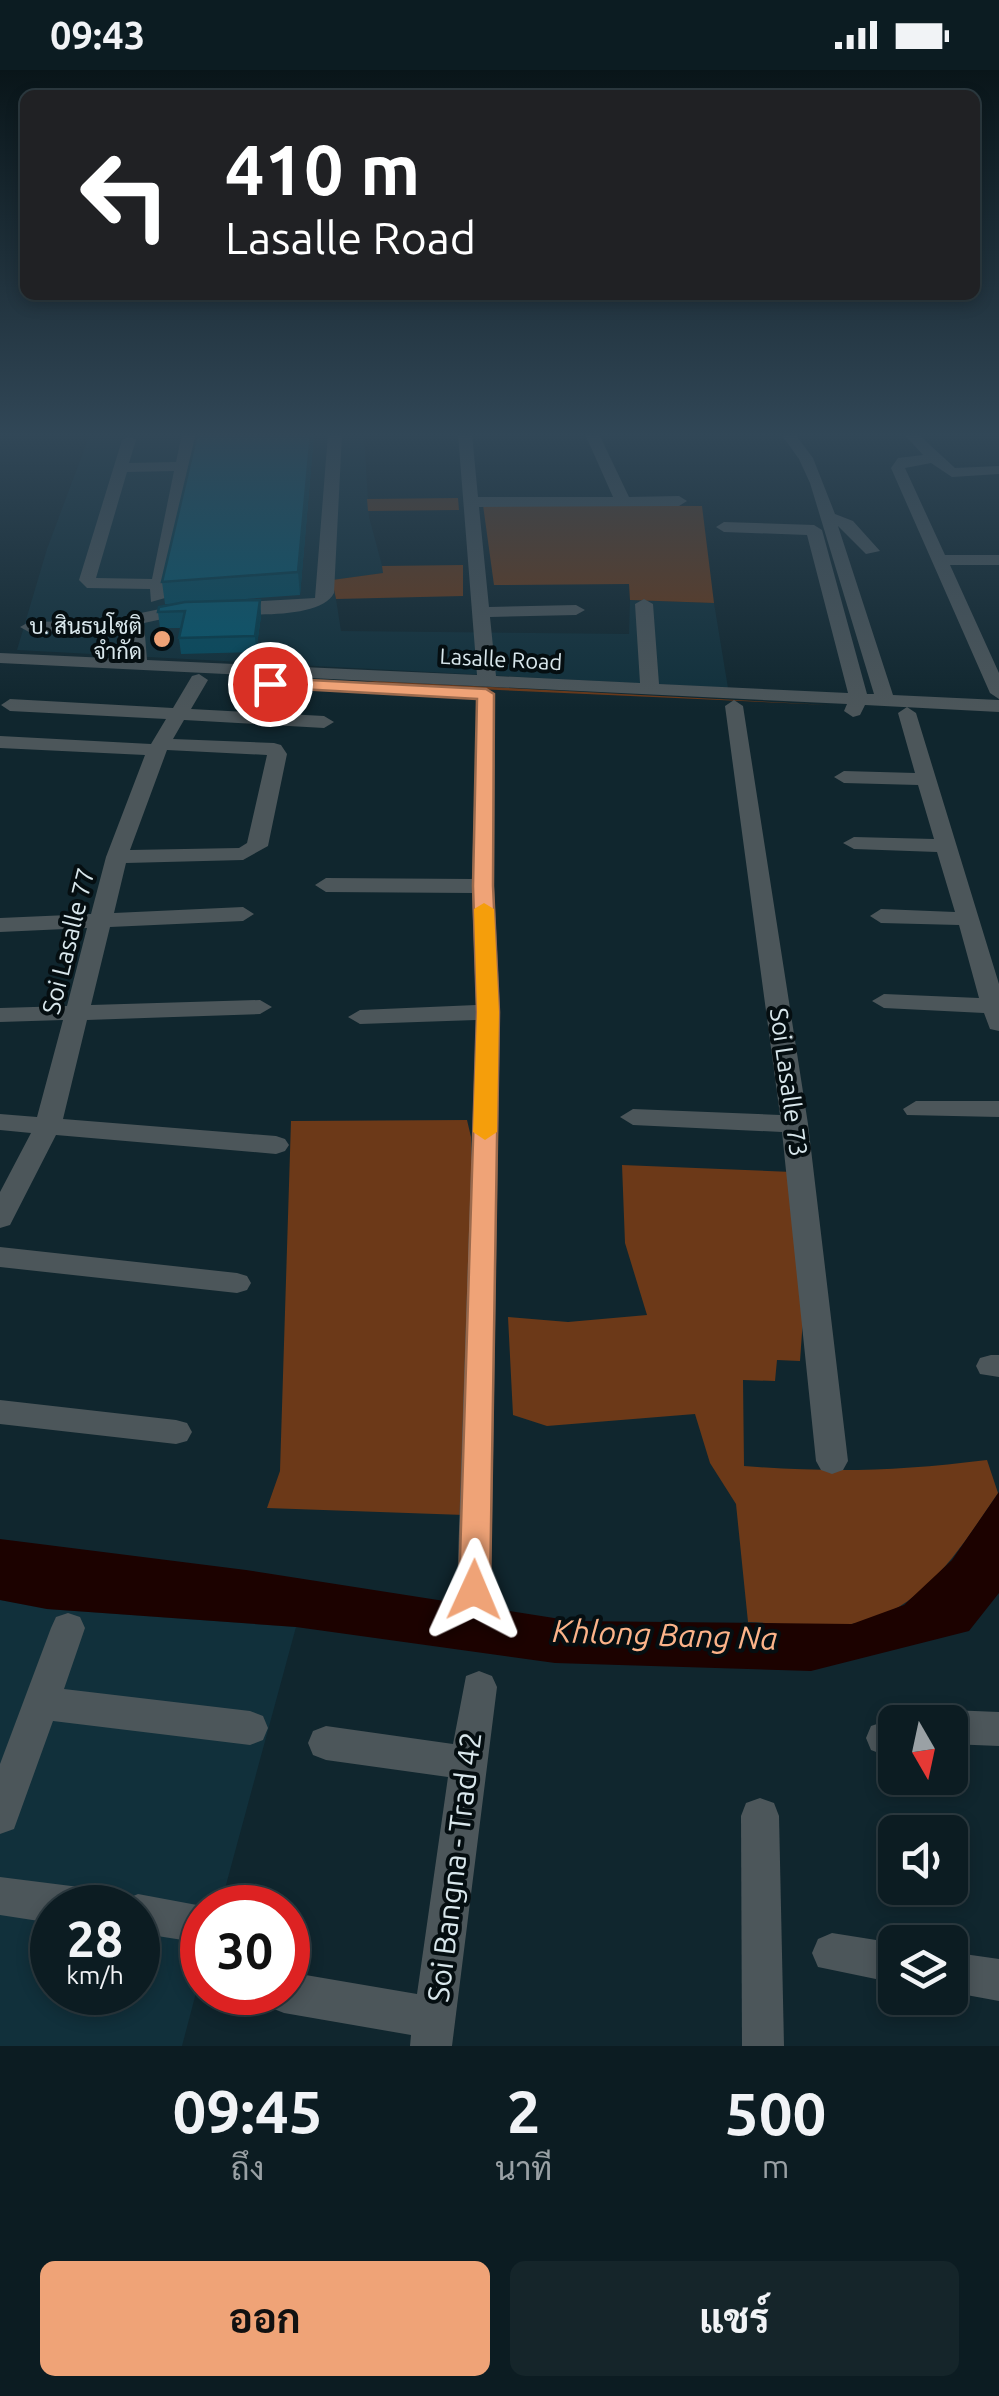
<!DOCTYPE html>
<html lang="th">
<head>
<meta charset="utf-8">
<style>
  body { margin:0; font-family:Ubuntu,Sarabun,sans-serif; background:#15252a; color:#f1f3f6; height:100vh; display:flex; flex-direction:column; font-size:38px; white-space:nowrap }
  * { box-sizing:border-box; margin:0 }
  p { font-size:32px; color:#9aa1a5 }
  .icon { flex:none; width:55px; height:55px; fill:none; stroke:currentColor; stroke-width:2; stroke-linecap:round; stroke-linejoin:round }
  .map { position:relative; height:1976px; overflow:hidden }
  .side { display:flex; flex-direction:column; background:#0c1c22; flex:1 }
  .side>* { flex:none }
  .guide { position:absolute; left:20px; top:20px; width:960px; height:210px; border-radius:15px; box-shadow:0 5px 15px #0003,0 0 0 2px #2c3a40; background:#202124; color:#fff; overflow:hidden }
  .needle { width:65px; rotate:171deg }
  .controls { position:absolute; left:878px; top:1635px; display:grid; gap:20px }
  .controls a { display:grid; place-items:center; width:90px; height:90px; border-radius:15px; background:#0c1c22; box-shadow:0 5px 15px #0003,0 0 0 2px #2c3a40; font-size:50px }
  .speed { position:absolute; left:30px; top:1815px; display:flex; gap:20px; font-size:50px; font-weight:700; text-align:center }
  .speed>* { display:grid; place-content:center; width:130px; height:130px; border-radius:50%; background:#0c1c22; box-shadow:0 5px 15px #0003,0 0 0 2px #2c3a40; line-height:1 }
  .speed small { font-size:25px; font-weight:400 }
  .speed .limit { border:15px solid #d22; background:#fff; color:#111 }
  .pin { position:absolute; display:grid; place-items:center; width:85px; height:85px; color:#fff; margin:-42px; border:5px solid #fff; border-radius:50%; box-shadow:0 2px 10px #0007 }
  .me { position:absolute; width:110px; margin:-55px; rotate:1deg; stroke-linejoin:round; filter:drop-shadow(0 0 8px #0008) }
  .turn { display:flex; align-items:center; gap:35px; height:210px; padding:0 40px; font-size:45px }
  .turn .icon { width:130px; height:130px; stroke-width:2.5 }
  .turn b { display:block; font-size:70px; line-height:85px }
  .eta { display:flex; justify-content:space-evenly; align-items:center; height:170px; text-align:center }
  .eta b { font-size:60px; font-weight:700; line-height:70px }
  .button { display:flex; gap:20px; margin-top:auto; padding:20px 40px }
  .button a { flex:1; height:115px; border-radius:15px; background:#efa377; color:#111; font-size:40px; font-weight:700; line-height:115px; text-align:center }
  .button a+a { background:#15252a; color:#f1f3f6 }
  .status { display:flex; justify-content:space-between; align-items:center; height:70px; padding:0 50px; background:#0c1c22; direction:ltr }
  .status svg { height:28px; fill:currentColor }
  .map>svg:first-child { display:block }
</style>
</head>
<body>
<div class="status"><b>09:43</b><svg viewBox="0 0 49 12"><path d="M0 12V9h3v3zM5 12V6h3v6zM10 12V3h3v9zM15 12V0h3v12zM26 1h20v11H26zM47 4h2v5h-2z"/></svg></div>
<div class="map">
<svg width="999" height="1976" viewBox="0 0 999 1976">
  <rect width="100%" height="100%" fill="#10262e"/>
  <g fill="#11303b" fill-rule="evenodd">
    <path d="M90,364h274l5,83 15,56 -51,7 8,51 288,3 1,-34 84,3 14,85 -711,-38 30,-101z"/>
    <path d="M0,1530l47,9 249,18 -76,280 -18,1v62l-20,76h-182zM52,1838h86v84h-86z"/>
  </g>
  <g fill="#6c3918">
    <path d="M458,428l1,12 -91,1 -1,-12z"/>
    <path d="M483,435l219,1 12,97 -84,-3 -1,-16 -135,1z"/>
    <path d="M463,495v31l-127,3 -4,-19 51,-7 -1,-7z"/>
    <path d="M359,610l471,25 -422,-19z"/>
    <path d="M467,1050l4,17v170l-7,208 -197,-7 13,-37 11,-350z"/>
    <path d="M622,1095l170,7 13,118 -5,71 -23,-1 -2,21 -32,-1 1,86c89,7 154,5 243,-6l11,33c-36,53 -77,122 -147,131 -33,5 -70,-1 -103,-2l-12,-118 -26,-41 -15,-49 -148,12 -34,-11 -5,-98 60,5 79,-7 -22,-72z"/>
  </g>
  <path fill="#1c0200" d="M999,1422v101l-30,38 -158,40 -256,-8 -259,-36 -249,-18 -47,-9v-61l246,31 327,51 279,3 52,-19 48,-45z"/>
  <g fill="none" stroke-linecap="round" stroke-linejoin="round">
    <g fill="#4c565a" fill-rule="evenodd">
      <path d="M182,364h14l-31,164 -14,4 -1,-13 -63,-1 -8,-8 43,-140 7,-4 7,4 -7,23 47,-1zM174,401l-22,108 -56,-1 31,-106z"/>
      <path d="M328,364h14l-8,159c-12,25 -85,23 -111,19v-8l6,-1 86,-5z"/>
      <path d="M458,364h14l6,63h135l-28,-63h14l30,63 50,-1 8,5 -8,5 -200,1 10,100 87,-2 9,5 -9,5 -86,2 6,59 144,7 -5,-79 9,-5 9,5 6,80 189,9 -41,-158 -83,-3 -8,-5 8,-5 90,3 8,5 45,164h7l-64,-211 -11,-24 -18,-25h14l18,24 22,56 18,7 27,30 -14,3 -28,-28 55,169 106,5v12l-134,-7 -5,10 -7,2 -9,-6 3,-7 -847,-41v-10l129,6 -3,-29 -97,2 -9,-5 9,-5 99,-2 3,-5 58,-12 6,1v8l-51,11 3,37 330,15z"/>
      <path d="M904,364h14l37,34 44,-2v8l-47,3 -21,-14 -26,5 40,87h54v10h-49l49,108v26l-9,-6 -99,-225 7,-10 25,-3z"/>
      <path d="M199,604l9,6 -17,29 133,7 10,6 -10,6 -140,-8 -11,19 101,4 7,2 6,9 -19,92 -25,14 -117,3 -12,50 129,-6 11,7 -11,7 -133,6 -19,78 169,-5 12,7 -12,7 -173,6 -24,99 213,17 9,3 4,6 -4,6 -9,3 -220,-19 -46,90 -10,3v-36l31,-59 -31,-3v-16l37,3 26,-97 -63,2v-14l67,-2 20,-78 -87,4v-14l91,-4 15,-57 39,-102 -145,-7v-12l151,8 15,-25 -156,-8 -9,-6 9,-6 163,9 19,-32zM167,680l100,5 -20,88 -8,5 -109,2z"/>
      <path d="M486,619l9,6 -1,191 6,126 -9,578 -5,10 -12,4 -12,-4 -5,-10 19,-570 -116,4 -12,-7 12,-7 116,-5 -4,-112 -146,-1 -11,-7 11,-7 146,1 5,-184z"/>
      <path d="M734,630l9,6 65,418 40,337 -5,9 -11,4 -11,-4 -5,-9 -34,-329 -149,-7 -13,-8 13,-8 147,6 -55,-409z"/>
      <path d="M907,637l9,6 83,271v47l-9,-2 -6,-16 -100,-5 -12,-7 12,-7 95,4 -20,-73 -78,-2 -11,-7 11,-7 74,3 -18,-60 -83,-3 -11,-6 11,-6 80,2 -16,-54 -74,-2 -10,-6 10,-6 71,2 -17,-60z"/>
      <path d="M916,1031h83v16l-92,-2 -4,-6z"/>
      <path d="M0,1177l237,26 10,3 4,7 -4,7 -10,3 -237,-26z"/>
      <path d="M991,1285h8v22l-19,-3 -4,-8 4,-8z"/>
      <path d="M0,1330l176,20 11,3 5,9 -5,9 -11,3 -176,-20z"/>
      <path d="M68,1543l12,4 5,11 -21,61 186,22 13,5 5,12 -5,12 -13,5 -197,-24 -39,108 -14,5v-70l51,-136 5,-11z"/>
      <path d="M479,1601l13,5 5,11 -45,359h-42l1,-11 -127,-22 -15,-6 -5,-15h24v-20l129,22 31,-217 -122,-17 -13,-5 -5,-12 5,-12 13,-5 127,18 13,-68z"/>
      <path d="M950,1640l49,2v34l-49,-2v-22h-16l3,-7z"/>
      <path d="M895,1648l11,4h-11v30l-11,3 -13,-5 -5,-12 5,-12z"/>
      <path d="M760,1728l14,5 5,13 5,230h-42l-1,-230 5,-13z"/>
      <path d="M0,1807l87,11 14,6 6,14h-55v15l-52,-8z"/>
      <path d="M138,1824l75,14h-11v35l-64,-10v-25h-17l3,-8z"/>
      <path d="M832,1863l63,10v40l-77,-16 -6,-14 6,-14z"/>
      <path d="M950,1882l49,7v42l-49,-9z"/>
    </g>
  </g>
  <path fill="#054b5f" d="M314,364l-14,161 -83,6 43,-1 1,16 -5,36 -75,2 -2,-16 2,-10h-21l-2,-16 16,-8h-9l-3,-22z"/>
  <g fill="#043d4d">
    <path d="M311,364h3l-14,161 -2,-23z"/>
    <path d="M260,530l1,16 -5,36 -1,-16z"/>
  </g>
  <g fill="#06576e" stroke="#043d4d" stroke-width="2.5">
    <path d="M197,364h114l-13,138 -136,10z"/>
    <path d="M260,530l-5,36 -76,2 6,-27 -27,1 1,-5 26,-5z"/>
  </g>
  <linearGradient id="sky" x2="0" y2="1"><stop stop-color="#091519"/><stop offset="0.57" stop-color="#314757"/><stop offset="1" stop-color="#314757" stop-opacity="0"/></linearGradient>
  <rect width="999" height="640" fill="url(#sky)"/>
  <path fill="#efa377" stroke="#9b6a4d" stroke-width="2.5" d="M270,608l216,11 8,5 -1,192 6,126 -9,578 -5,9 -11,4 -11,-4 -4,-9 18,-578 -4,-126 4,-187 -213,-12v-7z"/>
  <path fill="#f59e0b" d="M484,833l10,6 5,103 -2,120 -12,8 -12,-8 4,-120 -3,-103z"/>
  <circle fill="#efa377" stroke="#050e11" stroke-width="4" cx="162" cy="569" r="10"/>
  <g text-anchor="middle" stroke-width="8" stroke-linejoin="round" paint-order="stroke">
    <g font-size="22" fill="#d9e7ec" stroke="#050e11" text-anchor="end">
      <text x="142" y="564">บ. สินธนโชติ<tspan x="142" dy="25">จำกัด</tspan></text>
    </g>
    <g font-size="22" fill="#d9e7ec" stroke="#050e11">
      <text transform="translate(501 589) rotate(3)" y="8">Lasalle Road</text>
    </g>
    <g font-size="25" fill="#d9e7ec" stroke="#050e11">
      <text transform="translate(68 871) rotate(-76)" y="9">Soi Lasalle 77</text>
      <text transform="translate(789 1012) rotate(82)" y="9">Soi Lasalle 73</text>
    </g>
    <g font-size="30" fill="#d9e7ec" stroke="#050e11">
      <text transform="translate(455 1797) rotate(-83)" y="10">Soi Bangna - Trad 42</text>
    </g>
    <g font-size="32" font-style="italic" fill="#fcb389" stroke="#050e11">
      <text transform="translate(665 1565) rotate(2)" y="11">Khlong Bang Na</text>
    </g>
  </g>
</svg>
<div class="controls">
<a><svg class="needle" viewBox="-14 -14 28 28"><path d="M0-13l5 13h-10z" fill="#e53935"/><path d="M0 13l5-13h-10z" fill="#9aa1a5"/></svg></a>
<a><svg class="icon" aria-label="sound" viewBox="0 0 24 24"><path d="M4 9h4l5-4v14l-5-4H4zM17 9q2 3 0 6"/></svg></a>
<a><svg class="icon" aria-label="layers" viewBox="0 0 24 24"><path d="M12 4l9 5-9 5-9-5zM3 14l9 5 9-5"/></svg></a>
</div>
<div class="speed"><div>28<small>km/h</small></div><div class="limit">30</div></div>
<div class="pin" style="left:270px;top:614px;background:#d93025"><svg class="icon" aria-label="arrive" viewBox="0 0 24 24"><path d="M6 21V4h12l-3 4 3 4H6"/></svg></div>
<svg class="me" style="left:474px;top:1520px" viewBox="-20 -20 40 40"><path d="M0-17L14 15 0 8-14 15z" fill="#efa377" stroke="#fff" stroke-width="4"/></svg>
<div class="guide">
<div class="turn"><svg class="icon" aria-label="left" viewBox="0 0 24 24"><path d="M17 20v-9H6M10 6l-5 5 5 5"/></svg><div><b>410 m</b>Lasalle Road</div></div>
</div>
</div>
<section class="side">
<div class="eta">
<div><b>09:45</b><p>ถึง</p></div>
<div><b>2</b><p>นาที</p></div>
<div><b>500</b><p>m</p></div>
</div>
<div class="button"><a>ออก</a><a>แชร์</a></div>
</section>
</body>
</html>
